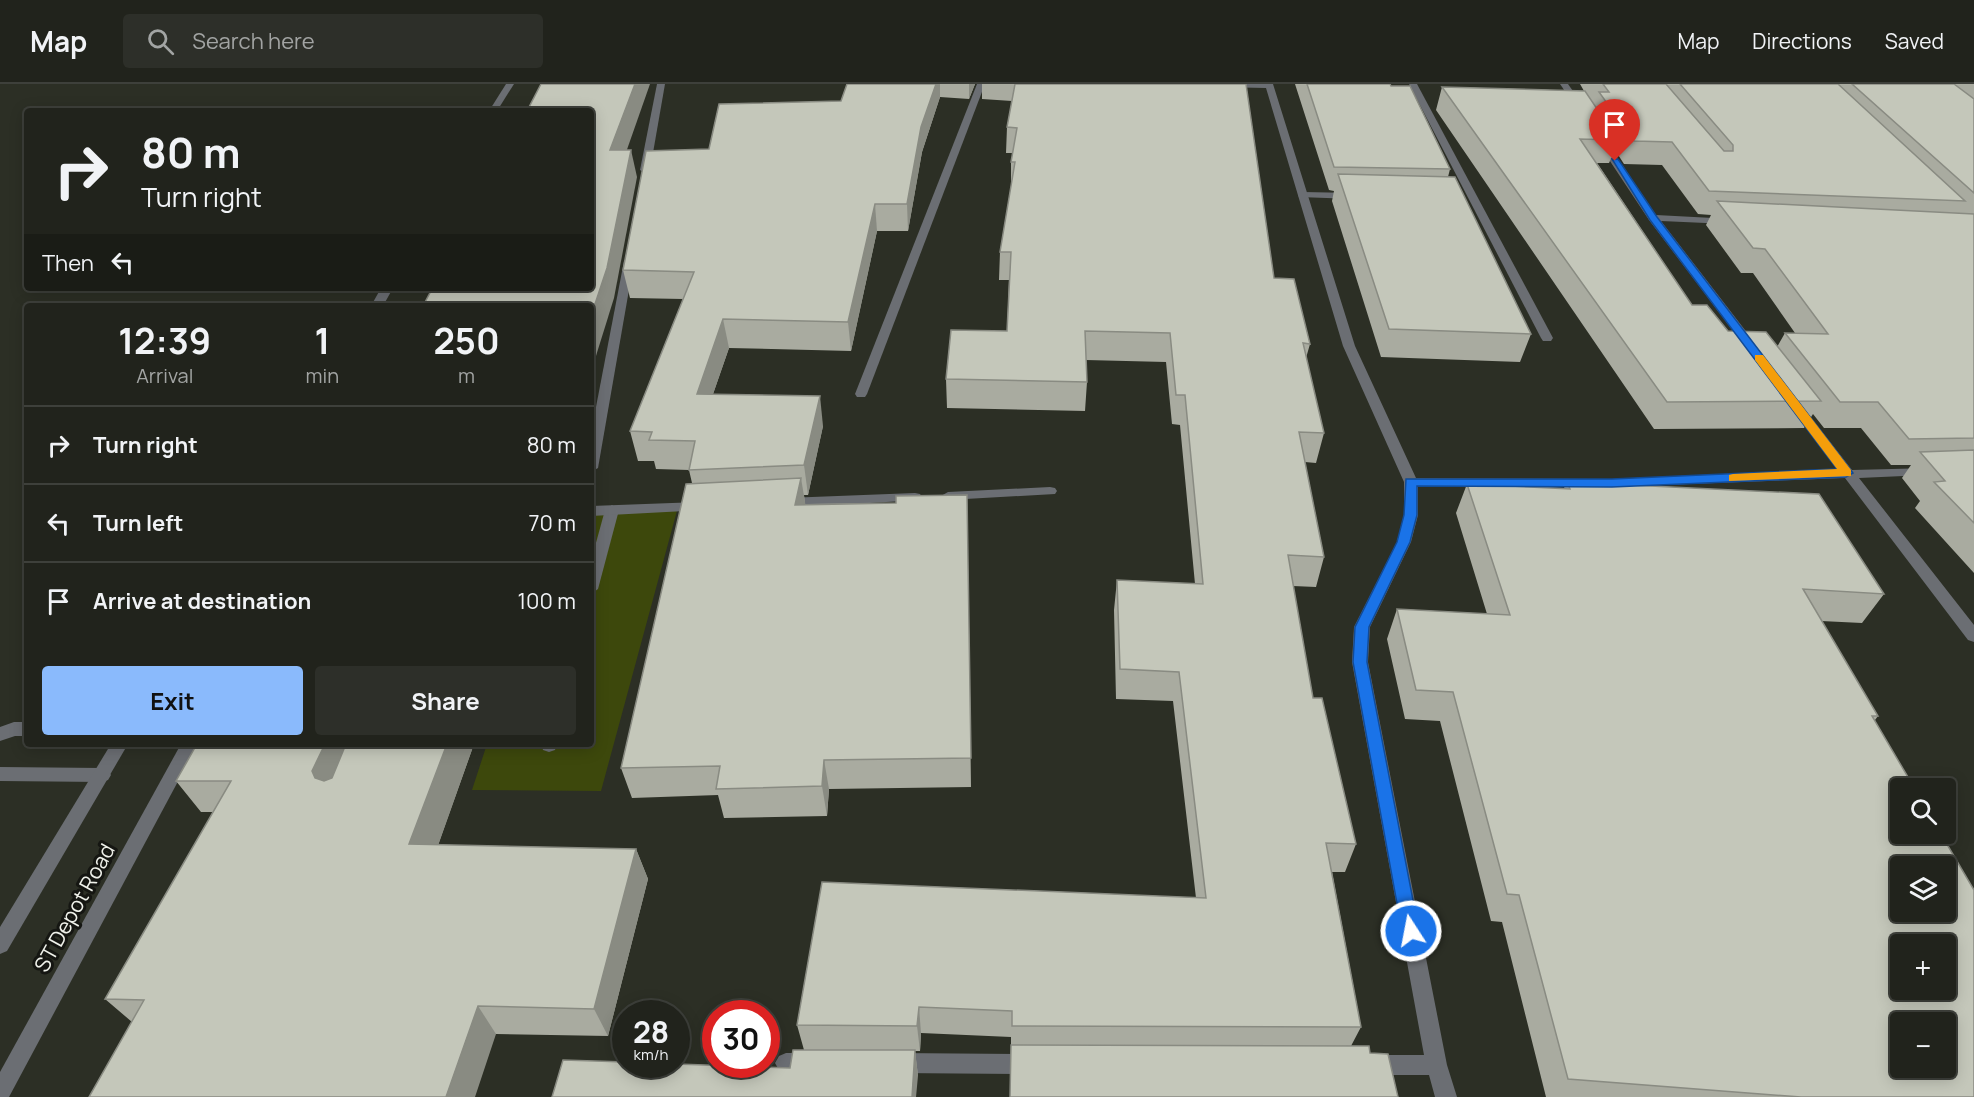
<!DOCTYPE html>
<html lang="en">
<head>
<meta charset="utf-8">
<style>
  body { margin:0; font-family:Manrope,sans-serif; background:#2d2f29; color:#f1f3f6; height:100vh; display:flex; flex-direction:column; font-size:22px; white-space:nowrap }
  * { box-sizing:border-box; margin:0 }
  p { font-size:20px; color:#a2a4a3 }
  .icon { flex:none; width:33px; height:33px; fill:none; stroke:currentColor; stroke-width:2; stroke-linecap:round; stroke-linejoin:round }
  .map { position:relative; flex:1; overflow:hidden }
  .side { position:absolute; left:24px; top:219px; width:570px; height:444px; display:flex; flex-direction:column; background:#21231c; border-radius:6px; box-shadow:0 3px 15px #0003,0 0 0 2px #3e403b }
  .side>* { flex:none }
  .top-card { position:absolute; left:24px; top:24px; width:570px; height:183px; border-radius:6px; box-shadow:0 3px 15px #0003,0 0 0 2px #3e403b; background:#21231c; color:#f1f3f6; overflow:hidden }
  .fabs { position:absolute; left:1890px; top:694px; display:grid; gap:12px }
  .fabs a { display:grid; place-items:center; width:66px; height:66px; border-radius:6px; background:#21231c; box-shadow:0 3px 15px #0003,0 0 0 2px #3e403b; font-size:30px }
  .speed { position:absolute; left:612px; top:916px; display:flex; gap:12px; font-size:30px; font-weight:700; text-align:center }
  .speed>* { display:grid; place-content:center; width:78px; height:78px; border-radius:50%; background:#21231c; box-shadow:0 3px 15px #0003,0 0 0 2px #3e403b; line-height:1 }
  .speed small { font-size:15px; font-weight:400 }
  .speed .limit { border:9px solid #d22; background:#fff; color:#111 }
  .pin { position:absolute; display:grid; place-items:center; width:51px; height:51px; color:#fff; margin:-62px -26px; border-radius:50% 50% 50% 0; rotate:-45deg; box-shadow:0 0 6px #0007 }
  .pin .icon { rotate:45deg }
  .me { position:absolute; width:66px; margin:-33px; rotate:349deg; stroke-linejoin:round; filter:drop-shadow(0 0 4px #0008) }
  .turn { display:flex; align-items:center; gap:21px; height:126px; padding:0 18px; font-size:27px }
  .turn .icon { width:78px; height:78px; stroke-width:2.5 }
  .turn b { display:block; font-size:42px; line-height:51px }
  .then { display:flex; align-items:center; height:57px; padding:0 18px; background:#0003; gap:12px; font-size:22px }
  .eta { display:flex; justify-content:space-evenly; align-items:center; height:102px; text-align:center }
  .eta b { font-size:36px; font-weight:700; line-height:42px }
  .button { display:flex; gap:12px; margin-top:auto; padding:12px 18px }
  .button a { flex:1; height:69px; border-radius:6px; background:#8abafc; color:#111; font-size:24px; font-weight:700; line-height:69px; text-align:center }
  .button a+a { background:#2d2f29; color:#f1f3f6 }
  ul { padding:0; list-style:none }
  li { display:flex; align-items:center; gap:18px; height:78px; padding:0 18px; border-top:2px solid #3e403b }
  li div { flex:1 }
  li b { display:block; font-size:22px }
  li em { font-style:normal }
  header { display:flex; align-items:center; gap:36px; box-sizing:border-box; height:84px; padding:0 30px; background:#21231c; border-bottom:2px solid #3e403b }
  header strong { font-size:28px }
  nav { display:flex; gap:33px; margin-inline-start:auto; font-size:21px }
  .search { width:420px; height:54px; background:#2d2f29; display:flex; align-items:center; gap:15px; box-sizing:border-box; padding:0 21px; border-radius:6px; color:#a2a4a3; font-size:22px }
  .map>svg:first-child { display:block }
</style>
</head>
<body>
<header>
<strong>Map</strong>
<div class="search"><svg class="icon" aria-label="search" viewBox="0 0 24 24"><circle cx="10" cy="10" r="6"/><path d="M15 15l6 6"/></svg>Search here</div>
<nav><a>Map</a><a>Directions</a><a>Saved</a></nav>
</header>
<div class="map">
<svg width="1974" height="1013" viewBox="0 0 1974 1013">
  <rect width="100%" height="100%" fill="#2c2f25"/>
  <path fill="#3d480c" d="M678,423l-77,284 -129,-1 15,-46h104v-233z"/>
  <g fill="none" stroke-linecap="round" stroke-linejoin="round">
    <g fill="#6b6e73" fill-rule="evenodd">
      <path d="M1409,0h8l136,254 -2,3h-8l-2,-3z"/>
      <path d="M1303,108l51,1 5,3 -5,3 -55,-2 -1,-2z"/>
      <path d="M14,638h13v14h-12l-15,5v-14z"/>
      <path d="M0,683l102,1 6,2 3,5 -3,5 -6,2 -102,-1z"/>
    </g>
    <g fill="#6b6e73" fill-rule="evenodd">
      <path d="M612,421l7,5 -21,79 -7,5v-33l14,-51z"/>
      <path d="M541,660h16l-2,6 -6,2 -6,-2z"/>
    </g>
    <g fill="#6b6e73" fill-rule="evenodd">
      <path d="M657,0h8l-15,86 -5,3 -5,-3z"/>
      <path d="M977,0h8l-118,310 -2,3h-8l-2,-3z"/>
      <path d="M1213,0h60l82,262 61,132 196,1 226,-9 -48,-64 6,-4 4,1 52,67 79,-2 2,3 -2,3 -5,1 -67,3 115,147v17l-6,-2 -123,-162 -233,9 -194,-1v29l-7,27 -41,85 -2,35 79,403 10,32h-22l-6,-22h-59l-7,-3 -4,-7 4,-7 7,-3h54l-72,-393 2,-35 43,-85 7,-27v-33l-61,-136 -77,-258 -49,-1z"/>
      <path d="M1560,0h8l16,23 -1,2h-6z"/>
      <path d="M1598,54h6l52,77 76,4 1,2 -5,3 -67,-3 94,122v6h-8l-98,-129 -53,-80z"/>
      <path d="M629,174l5,3 -36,207 -7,4v-39l33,-172z"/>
      <path d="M1050,403l5,1 2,3 -2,3 -107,6 -7,-4 7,-4z"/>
      <path d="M915,409l5,1 2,3 -2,3 -134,8 -7,-5 7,-5z"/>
      <path d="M699,418l5,2 2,3 -2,3 -113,6v-10z"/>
      <path d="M786,969h26l7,3 4,7 -4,7c-12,5 -28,5 -40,0l-4,-7 4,-7z"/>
      <path d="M896,969l135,1 7,3 4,7 -4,7 -7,3 -135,-1 -7,-3 -4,-7 4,-7z"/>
    </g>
    <g fill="#6b6e73" fill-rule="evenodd">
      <path d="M506,0h8l-17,27h-8z"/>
      <path d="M381,204h12l-10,18h-12z"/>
      <path d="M111,660h17l-121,207 -7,3v-27z"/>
      <path d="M181,660h17l-189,353h-9v-25z"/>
    </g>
  </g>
  <g fill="#a9aba0" fill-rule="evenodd">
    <path d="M847,0h128l-6,15 -29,-2 -18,55 -14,79h-31l-26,120 -122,-3 -16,46 110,32 -15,69h-4l1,9 91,-1 71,-8 4,292 -142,2 -2,27 -103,2 -6,-23 -86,3 -11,-30 71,-285 -3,-13 -33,-1 -2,-8h-16l-8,-30 53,-132 -53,-1 -7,-28 86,-121 132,-48z"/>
    <path d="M982,0h264l28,194 36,66 -4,14 18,75 -8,30 -11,-1 19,95 -8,30 -23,-1 20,112 43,146 -11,28h-13l29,155 -10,19 -340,5v-14l-90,-4 -1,18h-5l3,25 -128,-8 14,-18 -7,-25 399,-127 -23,-197 -57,-2 -2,-89 3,-30 78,4 -15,-159 -8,-1 -6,-62 -80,-2 1,22 -2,29 -138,-3 -1,-29 61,-48 2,-51h-10l1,-28 11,-64v-26l2,-9h-7l1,-26 5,-26 -30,-2z"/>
    <path d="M1295,0h95l60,85 -2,8 83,157 -11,28 -139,-5 -49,-156 2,-10 -5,-1z"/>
    <path d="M1580,0h394v489l-59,-65 5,-7 -18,-23 9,-13h-20l-30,-37h-37l-11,-14 -9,14 -150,1 -218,-319 6,-23 142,4zM1615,66l9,14 38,1 36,49 13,1 -5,10 35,48h12l42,60h-10l-8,14 -49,-16 -36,-26 -95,-142h12z"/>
    <path d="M1567,398l317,112 -22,29 -41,-2 57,95 -3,4 99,377h-428l-44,-175 -11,-1 -51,-200 -35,-2 -18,-80 10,-30 90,5 -31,-101 11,-29 97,4z"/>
    <path d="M197,660h277l-36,101 198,4 12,30 -40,157 -112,-2 -364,-12 -27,-23 108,-187h-12l-25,-31z"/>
  </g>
  <g fill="#898b82">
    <path d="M635,0h15l-33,94 -7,-28z"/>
    <path d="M936,0h4v13l-18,55 -14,79 -1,-27 14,-77z"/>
    <path d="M969,0h6l-6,15z"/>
    <path d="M631,66l6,27 -23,121 -23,74v-56z"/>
    <path d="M875,120l2,27 -26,120 -3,-29z"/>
    <path d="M723,235l6,29 -26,75 -6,-29z"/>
    <path d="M820,312l3,30 -15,69 -4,-30z"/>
    <path d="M801,394l5,30 -11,-3z"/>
    <path d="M325,660h34l-26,58 -18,-24 -3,-7z"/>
    <path d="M447,660h27l-46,130 -19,-30z"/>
    <path d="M824,676l5,29 -2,27 -5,-30z"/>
    <path d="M636,765l12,30 -40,157 -14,-27z"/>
    <path d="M478,922l18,28 -21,63h-29z"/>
    <path d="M919,923l2,26 -1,18 -3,-25z"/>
    <path d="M915,966l3,26 -2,21h-4z"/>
  </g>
  <g fill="#c4c7ba" stroke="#898b82" stroke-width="1.5" fill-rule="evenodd">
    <path d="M541,0h94l-25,66h21l-24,118 -16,48v-10h-168l9,-17 159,-1v-177h-64z"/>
    <path d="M847,0h89l-15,43 -14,77h-32l-27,118 -125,-3 -26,75 123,2 -16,69 -115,5 6,-29 -46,-1 3,-8 -22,-1 64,-159 -71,-2 23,-119 63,-2 10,-45 122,-3z"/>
    <path d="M1015,0h231l28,194 20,1 16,65 -7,-1 21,90 -25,-1 25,125 -36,-2 25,143h9l34,146 -30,-1 35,184 -349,-1v-15l-93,-4 -2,19 -120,-1 25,-143 384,16 -27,-226 -59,-3 -3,-89 86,4 -18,-189h-9l-6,-62 -85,-2 2,51 -141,-3 5,-49 56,1 4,-79h-11l15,-90h-4l6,-34 -10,-1z"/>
    <path d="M1307,0h83l1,2h19l40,83 -116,-2z"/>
    <path d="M1603,0h63l58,67h9v-6l-53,-61h158l127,117 -256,-10 -37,-49 -38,-1 -35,-49h10z"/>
    <path d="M1852,0h102l20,15v94z"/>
    <path d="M1442,3l143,4 33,49 -38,-1 112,166h15l21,26 38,1 55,69 -154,1z"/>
    <path d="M1338,90l117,3 76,157 -142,-5z"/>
    <path d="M1717,117l257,13v224l-65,1 -31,-37h-38l-55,-69 43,1 -63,-85 -12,-1z"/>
    <path d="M1974,366v73l-40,-41 11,-1 -25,-29z"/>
    <path d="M801,394l-6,27 101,-2v-7l71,-1 4,263 -147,2 -2,26 -106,3 4,-23 -99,2 65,-284z"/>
    <path d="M1567,398l252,12 65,100 -81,-5 75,127h-6l43,73h-15v45h41l33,56v207h-173l-233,-18 -49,-184 -12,-1 -54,-202 -37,-2 -19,-81 113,6 -43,-131 103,5zM1900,783h46v45h-46zM1900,861h46v45h-46zM1900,939h46v45h-46z"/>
    <path d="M197,660h128l-13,27 3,7 9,3 8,-3 14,-34h101l-38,100 227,5 -42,160 -116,-3 -32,91h-357l55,-97 -39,-1 126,-218h-55z"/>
    <path d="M1011,961l358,1 1,7 18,1 10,43h-388z"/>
    <path d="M793,966h122l-3,47h-360l11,-37 63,2v3l50,-1 114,4z"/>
  </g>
  <path fill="#1a73e8" stroke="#114b97" stroke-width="1.5" d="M1612,75h6l39,58 196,256 -7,4 -234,10 -195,-1v29l-7,27 -41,85 -2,35 52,269 -2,5 -6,3 -7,-3 -2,-5 -49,-269 2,-35 42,-85 7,-27 2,-36h206l225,-10 -187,-249z"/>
  <path fill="#f59e0b" d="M1755,271h8l88,115v6l-122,5v-6l4,-1 104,-5 -82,-109z"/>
  <g text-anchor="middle" stroke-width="6" stroke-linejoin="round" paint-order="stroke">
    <g font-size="21" fill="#eff1ea" stroke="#151612">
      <text transform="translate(75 824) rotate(-61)" y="7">ST Depot Road</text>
    </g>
  </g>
</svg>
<div class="fabs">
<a><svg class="icon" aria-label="search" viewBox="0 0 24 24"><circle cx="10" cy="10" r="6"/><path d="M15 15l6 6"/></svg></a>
<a><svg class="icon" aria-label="layers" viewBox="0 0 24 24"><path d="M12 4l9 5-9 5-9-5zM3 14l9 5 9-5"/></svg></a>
<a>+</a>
<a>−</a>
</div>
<div class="speed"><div>28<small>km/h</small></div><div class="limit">30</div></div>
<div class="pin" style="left:1615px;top:77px;background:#d93025"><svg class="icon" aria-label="arrive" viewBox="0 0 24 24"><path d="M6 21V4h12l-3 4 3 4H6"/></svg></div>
<svg class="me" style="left:1411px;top:847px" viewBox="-20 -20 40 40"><circle r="17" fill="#1a73e8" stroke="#fff" stroke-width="3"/><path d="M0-11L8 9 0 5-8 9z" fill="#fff"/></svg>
<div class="top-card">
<div class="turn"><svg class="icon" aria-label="right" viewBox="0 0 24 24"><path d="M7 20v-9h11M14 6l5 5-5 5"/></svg><div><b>80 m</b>Turn right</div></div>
<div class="then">Then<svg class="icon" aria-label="left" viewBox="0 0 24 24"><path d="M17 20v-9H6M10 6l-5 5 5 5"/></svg></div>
</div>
<section class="side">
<div class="eta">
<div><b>12:39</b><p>Arrival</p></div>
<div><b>1</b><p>min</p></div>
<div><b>250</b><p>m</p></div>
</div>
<ul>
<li><svg class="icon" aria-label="right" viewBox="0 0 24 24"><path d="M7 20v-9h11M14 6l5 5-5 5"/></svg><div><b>Turn right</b></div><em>80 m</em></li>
<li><svg class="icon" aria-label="left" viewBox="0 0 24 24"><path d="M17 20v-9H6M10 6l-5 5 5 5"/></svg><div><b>Turn left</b></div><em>70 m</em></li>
<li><svg class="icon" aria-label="arrive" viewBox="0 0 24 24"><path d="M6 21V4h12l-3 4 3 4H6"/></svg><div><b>Arrive at destination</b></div><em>100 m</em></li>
</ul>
<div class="button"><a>Exit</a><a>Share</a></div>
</section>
</div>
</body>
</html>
